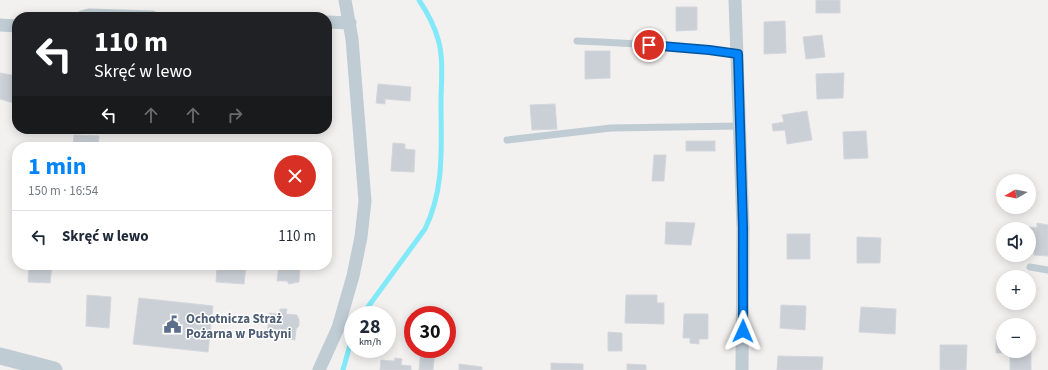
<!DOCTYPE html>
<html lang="pl">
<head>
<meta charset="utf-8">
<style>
  body { margin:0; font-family:"Source Sans 3",sans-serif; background:#f6f6f7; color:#1f2937; height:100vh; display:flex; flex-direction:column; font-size:15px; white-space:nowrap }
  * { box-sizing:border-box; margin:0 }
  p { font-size:13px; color:#747a83 }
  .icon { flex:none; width:22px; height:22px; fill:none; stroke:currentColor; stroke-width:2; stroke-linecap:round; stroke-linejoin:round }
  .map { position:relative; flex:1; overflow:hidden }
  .sheet { position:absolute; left:12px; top:142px; width:320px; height:128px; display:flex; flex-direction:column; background:#fff; border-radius:16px; box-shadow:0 2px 10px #0003 }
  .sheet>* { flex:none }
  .top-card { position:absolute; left:12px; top:12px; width:320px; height:122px; border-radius:16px; box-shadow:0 2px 10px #0003; background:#202124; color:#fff; overflow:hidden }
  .needle { width:26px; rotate:261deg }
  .controls { position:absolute; left:996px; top:174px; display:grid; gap:8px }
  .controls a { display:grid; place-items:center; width:40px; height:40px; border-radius:50%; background:#fff; box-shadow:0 2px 10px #0003; font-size:20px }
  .speed { position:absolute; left:344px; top:306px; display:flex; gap:8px; font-size:20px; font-weight:700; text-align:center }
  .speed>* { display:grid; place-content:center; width:52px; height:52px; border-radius:50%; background:#fff; box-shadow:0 2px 10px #0003; line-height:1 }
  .speed small { font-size:10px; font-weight:400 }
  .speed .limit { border:6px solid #d22; background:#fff; color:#111 }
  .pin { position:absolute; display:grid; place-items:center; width:34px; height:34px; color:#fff; margin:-17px; border:2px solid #fff; border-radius:50%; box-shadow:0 1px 4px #0007 }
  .me { position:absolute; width:44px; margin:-22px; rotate:1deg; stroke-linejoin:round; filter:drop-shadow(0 0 3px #0008) }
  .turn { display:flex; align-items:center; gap:14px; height:84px; padding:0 16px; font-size:18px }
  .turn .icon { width:52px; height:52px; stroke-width:2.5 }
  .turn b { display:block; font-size:28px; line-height:34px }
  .lanes { display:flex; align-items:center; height:38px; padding:0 16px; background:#0003; justify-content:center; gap:20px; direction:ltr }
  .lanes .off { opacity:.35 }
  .round { display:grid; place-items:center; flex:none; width:42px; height:42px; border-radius:21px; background:#f6f6f7 }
  .overview { display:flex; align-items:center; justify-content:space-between; height:68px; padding:0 16px }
  h1 { font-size:24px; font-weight:700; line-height:30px; color:#0284fa }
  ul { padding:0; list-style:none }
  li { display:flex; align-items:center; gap:12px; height:52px; padding:0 16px; border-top:1px solid #e0e1e3 }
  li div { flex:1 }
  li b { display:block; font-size:15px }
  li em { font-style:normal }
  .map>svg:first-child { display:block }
</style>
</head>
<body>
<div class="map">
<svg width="1048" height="370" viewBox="0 0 1048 370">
  <rect width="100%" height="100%" fill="#f3f0f0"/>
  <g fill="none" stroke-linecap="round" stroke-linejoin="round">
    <g stroke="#81e9f7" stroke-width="5">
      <path d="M362,315l63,-86c20,-41 16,-82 16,-126 0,-21 3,-44 -3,-64 -4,-14 -11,-27 -19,-39"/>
      <path d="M343,370l10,-36"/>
    </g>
  </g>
  <g fill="#cbd0d6" stroke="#d3d7dc">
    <rect x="816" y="0" width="24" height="13"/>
    <path d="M676,7h21v23l-21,1z"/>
    <path d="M785,21l1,32 -22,1v-32z"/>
    <path d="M822,35l3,22 -19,2 -3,-22z"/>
    <path d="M585,51h25v27l-25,1z"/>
    <path d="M0,73l17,3v28l-17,-5z"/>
    <path d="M844,73l-1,25 -26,1 -1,-25z"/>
    <path d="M378,84l33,3 -1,14 -25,-2v5l-9,-1z"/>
    <path d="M555,104l2,25 -25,1 -2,-25z"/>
    <path d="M807,111l5,29 -25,4 -2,-14 -12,1 -1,-7 12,-2 -2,-7z"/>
    <path d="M866,131l2,27 -24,1 -1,-27z"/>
    <path d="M74,135l25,1 -1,11h-25z"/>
    <rect x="686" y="141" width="29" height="10"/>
    <path d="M393,143l12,1v5l10,1 -1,22 -23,-1z"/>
    <path d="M654,155h12l-2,26h-12z"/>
    <path d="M666,222l29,1 -4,22 -26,-1z"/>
    <path d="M1037,223l11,2v31l-14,-1v-6h-5v-20h-7v-3l15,2z"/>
    <rect x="787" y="234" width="23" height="25"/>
    <path d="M857,237l24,1 -1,25h-23z"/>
    <path d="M29,265h23l-2,18 -22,-1z"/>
    <path d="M217,265h29l-2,19 -28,-2z"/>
    <path d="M279,265h21l-1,17 -10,2 -2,-3h-10z"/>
    <path d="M87,295l24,2 -2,31 -23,-2z"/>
    <path d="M626,295h31v8h7v21l-39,-1z"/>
    <path d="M139,298l74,8 -5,46 -75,-8z"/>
    <path d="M781,305l25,1 -1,24 -25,-2z"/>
    <path d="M861,307l35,2 -1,25 -36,-2z"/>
    <path d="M280,309h7l-1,5 11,1 2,5v6l-3,3 -1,11 -28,-3 2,-24 11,1z"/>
    <path d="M684,314h24v25h-9v5l-9,-1v-5h-7z"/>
    <path d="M608,332l14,1v18h-14z"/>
    <path d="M996,340h7v11h26v-11h2v30h-21v-17h-14z"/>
    <path d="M940,345h27l-1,25h-26z"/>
    <path d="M421,349h14l-2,21h-14z"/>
    <path d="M778,356l45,1 -1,13h-45z"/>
    <path d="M395,358l7,1 -1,6 10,1v4h-31l1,-10 13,1z"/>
    <path d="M551,363l32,1v6h-32z"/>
    <path d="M459,364l23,3v3h-23z"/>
    <path d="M627,364l19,1v5h-19z"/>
  </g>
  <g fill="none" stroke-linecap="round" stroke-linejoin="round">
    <g stroke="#bfccd3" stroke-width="7">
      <path d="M577,41c54,2 108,5 161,13"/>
      <path d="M507,140l104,-12 129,-2"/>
      <path d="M1030,267l18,3"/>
    </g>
    <g stroke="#bfccd3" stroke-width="13">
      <path d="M735,0l8,228 -1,142"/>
      <path d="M82,17l7,-2 63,2"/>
      <path d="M327,22l23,1"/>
      <path d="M0,25l17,1"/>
      <path d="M319,370l19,-42 15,-52 8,-39 4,-36 -13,-162 -7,-39"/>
    </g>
    <path stroke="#bfccd3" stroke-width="17" d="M0,356l54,14"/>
  </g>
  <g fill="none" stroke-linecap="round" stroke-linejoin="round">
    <defs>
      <path id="route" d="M649,45l60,5 29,4 5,174v103"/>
    </defs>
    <use href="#route" stroke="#0156a2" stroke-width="10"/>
    <use href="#route" stroke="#0284fa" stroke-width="7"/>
  </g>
  <defs>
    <symbol id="civic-bare" viewBox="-9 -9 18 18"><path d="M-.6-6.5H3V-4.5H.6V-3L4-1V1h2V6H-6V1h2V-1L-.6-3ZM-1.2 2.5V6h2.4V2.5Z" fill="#5c6f8a" stroke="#fff" stroke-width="2.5" paint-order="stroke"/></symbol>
  </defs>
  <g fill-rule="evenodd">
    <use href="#civic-bare" x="160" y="312" width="25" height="25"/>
  </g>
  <g text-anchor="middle" stroke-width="3" stroke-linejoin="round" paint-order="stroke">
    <g font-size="13" font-weight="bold" fill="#4e5e75" stroke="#fff" text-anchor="start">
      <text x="186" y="323">Ochotnicza Straż<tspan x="186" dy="15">Pożarna w Pustyni</tspan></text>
    </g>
  </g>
</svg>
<div class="controls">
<a><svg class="needle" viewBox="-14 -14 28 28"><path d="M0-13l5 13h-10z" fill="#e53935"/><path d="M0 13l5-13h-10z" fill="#747a83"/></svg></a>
<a><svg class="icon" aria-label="sound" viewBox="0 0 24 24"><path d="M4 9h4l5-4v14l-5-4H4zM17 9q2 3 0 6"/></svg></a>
<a>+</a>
<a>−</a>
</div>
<div class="speed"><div>28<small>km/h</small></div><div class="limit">30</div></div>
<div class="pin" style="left:649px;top:45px;background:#d93025"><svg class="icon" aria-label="arrive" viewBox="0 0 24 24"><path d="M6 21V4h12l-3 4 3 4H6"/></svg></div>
<svg class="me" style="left:743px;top:331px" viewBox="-20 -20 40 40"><path d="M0-17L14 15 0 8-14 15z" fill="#0284fa" stroke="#fff" stroke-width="4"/></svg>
<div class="top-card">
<div class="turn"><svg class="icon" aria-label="left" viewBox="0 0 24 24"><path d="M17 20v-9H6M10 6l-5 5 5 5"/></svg><div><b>110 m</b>Skręć w lewo</div></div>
<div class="lanes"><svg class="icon" aria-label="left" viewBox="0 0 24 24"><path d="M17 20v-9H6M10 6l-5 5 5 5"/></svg><svg class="icon off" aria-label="ahead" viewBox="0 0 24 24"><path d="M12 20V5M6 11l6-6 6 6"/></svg><svg class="icon off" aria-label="ahead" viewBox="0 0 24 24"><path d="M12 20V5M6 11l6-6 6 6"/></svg><svg class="icon off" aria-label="right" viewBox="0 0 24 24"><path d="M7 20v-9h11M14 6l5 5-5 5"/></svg></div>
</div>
<section class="sheet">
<div class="overview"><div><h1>1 min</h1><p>150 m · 16:54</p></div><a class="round" style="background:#d93025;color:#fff"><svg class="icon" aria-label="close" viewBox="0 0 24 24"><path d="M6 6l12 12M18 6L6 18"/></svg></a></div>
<ul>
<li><svg class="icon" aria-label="left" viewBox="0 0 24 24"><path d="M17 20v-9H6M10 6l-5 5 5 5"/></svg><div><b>Skręć w lewo</b></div><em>110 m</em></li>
</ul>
</section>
</div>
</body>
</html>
